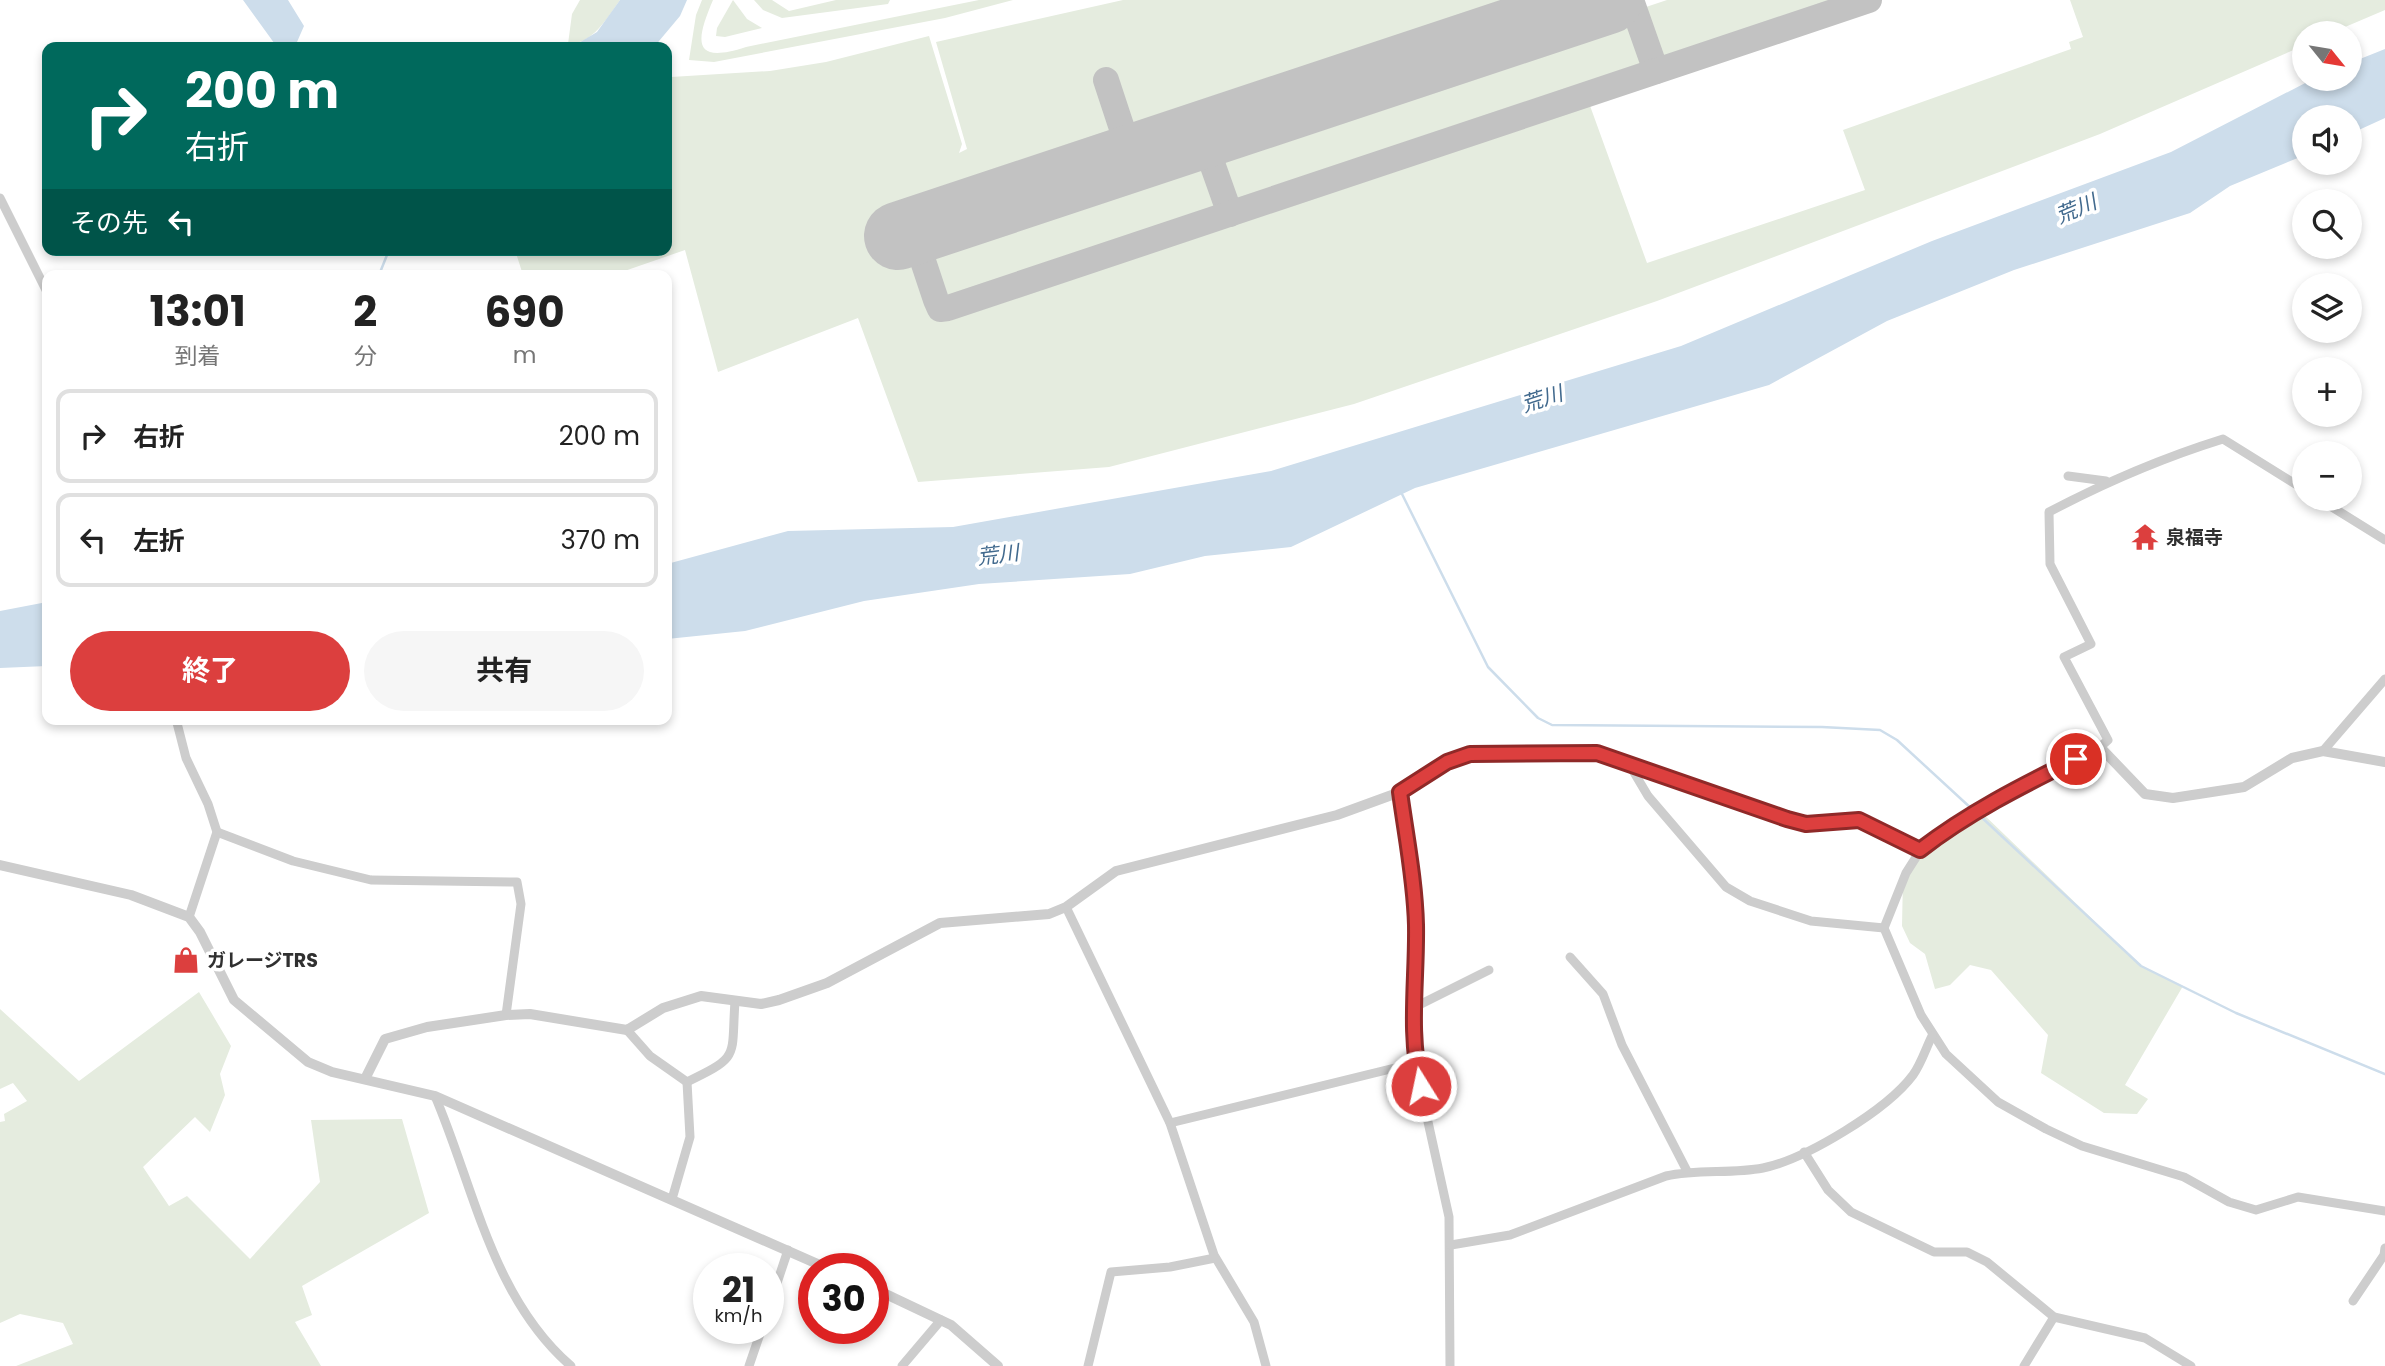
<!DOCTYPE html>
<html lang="ja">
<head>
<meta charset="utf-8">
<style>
  body { margin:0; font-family:Poppins,"Noto Sans JP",sans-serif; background:#f6f6f6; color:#222; height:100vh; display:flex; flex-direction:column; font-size:26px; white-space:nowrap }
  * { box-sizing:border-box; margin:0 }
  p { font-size:23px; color:#767676 }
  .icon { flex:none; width:38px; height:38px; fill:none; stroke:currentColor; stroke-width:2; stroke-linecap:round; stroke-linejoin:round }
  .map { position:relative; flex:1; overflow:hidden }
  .panel { position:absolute; left:42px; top:270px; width:630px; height:455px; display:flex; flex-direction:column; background:#fff; border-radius:14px; box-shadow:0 4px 10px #0003 }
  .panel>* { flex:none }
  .hud { position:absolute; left:42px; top:42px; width:630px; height:214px; border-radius:14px; box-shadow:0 4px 10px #0003; background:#00695c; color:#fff; overflow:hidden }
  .needle { width:46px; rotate:120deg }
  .controls { position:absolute; left:2292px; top:21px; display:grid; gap:14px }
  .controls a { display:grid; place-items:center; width:70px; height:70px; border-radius:50%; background:#fff; box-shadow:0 4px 10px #0003; font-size:35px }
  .speed { position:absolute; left:693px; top:1253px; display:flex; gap:14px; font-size:35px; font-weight:700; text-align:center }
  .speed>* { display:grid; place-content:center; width:91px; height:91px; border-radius:50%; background:#fff; box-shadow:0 4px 10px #0003; line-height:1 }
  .speed small { font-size:18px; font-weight:400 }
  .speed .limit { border:10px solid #d22; background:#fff; color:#111 }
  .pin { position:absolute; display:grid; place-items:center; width:60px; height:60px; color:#fff; margin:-30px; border:4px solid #fff; border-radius:50%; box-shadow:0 2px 7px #0007 }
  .me { position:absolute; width:77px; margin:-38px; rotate:350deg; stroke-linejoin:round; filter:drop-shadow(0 0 5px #0008) }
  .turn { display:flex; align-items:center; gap:24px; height:147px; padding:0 28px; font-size:32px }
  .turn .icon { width:91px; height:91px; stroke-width:2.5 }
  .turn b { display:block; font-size:49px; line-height:60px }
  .then { display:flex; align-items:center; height:66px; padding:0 28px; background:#0003; gap:14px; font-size:26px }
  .eta { display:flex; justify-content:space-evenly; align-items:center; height:119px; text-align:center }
  .eta b { font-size:42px; font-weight:700; line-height:49px }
  .button { display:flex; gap:14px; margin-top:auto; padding:14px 28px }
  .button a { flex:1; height:80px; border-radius:42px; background:#dc3f3e; color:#fff; font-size:28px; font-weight:700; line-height:80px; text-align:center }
  .button a+a { background:#f6f6f6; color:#222 }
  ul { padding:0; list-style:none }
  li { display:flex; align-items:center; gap:21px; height:94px; margin:0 14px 10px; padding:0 14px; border:4px solid #e0e0e0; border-radius:14px }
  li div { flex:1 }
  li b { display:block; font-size:26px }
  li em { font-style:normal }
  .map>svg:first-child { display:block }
</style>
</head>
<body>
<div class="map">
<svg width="2385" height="1366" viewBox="0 0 2385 1366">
  <rect width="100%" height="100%" fill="#fff"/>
  <g fill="#e5ecdf">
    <path d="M580,0h40c-13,18 -27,44 -52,44l4,-30z"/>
    <path d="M702,0h11c-17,40 -22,65 33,47l233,-47h34l-68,18 -231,44 -25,-2 7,-45z"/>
    <path d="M733,0l14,19 15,9 -37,9 -9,-1 1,-8z"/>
    <path d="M754,0h18l17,11 47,-11h54l-2,4 -106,14 -19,-8z"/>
    <path d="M1123,0h424l-657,222 9,33 12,-5 24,70 654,-217 58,160 218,-73 -22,-60 228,-81 -2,-7 14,-5 -13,-37h315v10l-54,23h-26v12l-205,89 -443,167 -303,103 -245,63 -191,15 -60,-164 -140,54 -33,-122 -72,25h-90l-8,-25h152v-170l4,-3 99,-6 56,-9 103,-26 33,108 -3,9 8,-4 -31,-107z"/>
    <path d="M1667,0h173l-180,58 -14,-51z"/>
    <path d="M1625,12l17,52 -406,140 -19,-54z"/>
    <path d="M1200,155l20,54 -274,91 -18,-55z"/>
    <path d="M1979,810l162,156 42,20 -58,99 23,14 -11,15 -33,-1 -63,-40 7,-38 -57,-65 -21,-5 -20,20 -15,4 -10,-35 -15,-11 -8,-17 1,-49 17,-26z"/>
    <path d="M199,992l32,54 -11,28 5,21 -15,37 -15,-15 -52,50 26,39 18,-10 63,63 70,-77 -9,-62 91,-1 27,94 -127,73 10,29 -17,7 26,44h-305l57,-22 -10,-21 -43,-9 -20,9v-201l5,-1 -1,-7 23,-13 -14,-18 -13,6v-80l79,72z"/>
  </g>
  <g fill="#cdddeb">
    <path d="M243,0h45l16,26 -7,16 9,5h-29z"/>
    <path d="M620,0h67l-7,16 -26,31h-92l15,-3 20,-12z"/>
    <path d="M2385,49v69l-35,16v-17h-45v38l-75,31 -40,27 -176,57 -127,51 -118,64 -354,103 -124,59 -86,9 -75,18 -151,10 -115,17 -119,30 -78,8v-75l121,-33 165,-4 318,-56 410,-125 251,-105 239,-89 142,-73h37v-16z"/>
    <path d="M47,602v64l-47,2v-57z"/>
  </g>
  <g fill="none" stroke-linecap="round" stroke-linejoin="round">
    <g stroke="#cdddeb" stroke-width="2.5">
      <path d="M379,275l10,-25"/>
      <path d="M1402,494l86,173 50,51 14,7 270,2 58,3 17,10 76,70"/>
      <path d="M1978,814l163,152 95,47 149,61"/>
    </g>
    <g stroke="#c2c2c2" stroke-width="26">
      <path d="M1631,0l25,71"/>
      <path d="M1106,80l26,79"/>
      <path d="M1202,135l28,79"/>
      <path d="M913,231l23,69 4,9 8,-1 921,-308"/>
    </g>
    <path stroke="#c2c2c2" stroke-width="68" d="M898,236l710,-236"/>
    <g stroke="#cdcdcd" stroke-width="9">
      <path d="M0,198l47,94"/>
      <path d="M2068,476l38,5"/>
      <path d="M2319,499l66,41"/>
      <path d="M176,719l10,39 22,46 9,28 -28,85"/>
      <path d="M2100,747l8,-7 -44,-83 27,-13 -41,-80 -1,-52c57,-30 113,-54 174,-73l82,51"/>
      <path d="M2323,751l62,-72"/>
      <path d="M1629,764l19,32 78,91 24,14 61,20 73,7"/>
      <path d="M1400,792l16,133 -4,93 3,45 34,154 1,149"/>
      <path d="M217,832l76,29 78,19 146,2 4,22 -15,111"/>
      <path d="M1920,851l-14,22 -22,55 37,87 25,39 52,48 48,27 36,17 102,31 45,25 27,8 42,-13 87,14"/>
      <path d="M1066,907l104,216 44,132 40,67 12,44"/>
      <path d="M1570,957l33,37 19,51 65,126"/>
      <path d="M1413,1008l76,-38"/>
      <path d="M627,1030l23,26 37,26"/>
      <path d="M687,1082c54,-26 44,-24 48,-81"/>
      <path d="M435,1096c39,91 57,202 136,270"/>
      <path d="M1170,1123l245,-60"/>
      <path d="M1804,1152l24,38 23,22 83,40h33l20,10 67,55 91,21 46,28"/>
      <path d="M672,1199l18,-62 -3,-55"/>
      <path d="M1451,1245l59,-10 156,-59c32,-7 65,-2 97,-8 43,-9 124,-58 150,-93 8,-11 13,-27 19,-39"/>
      <path d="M2353,1301l31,-46 1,-7"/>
      <path d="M768,1310l20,-60"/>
      <path d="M749,1366l13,-38"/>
      <path d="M902,1366l39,-46"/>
      <path d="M1088,1366l23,-94 59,-5 45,-9"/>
      <path d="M2024,1366l30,-49"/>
    </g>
    <g stroke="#cdcdcd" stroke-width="10">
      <path d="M0,865l131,30 58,22 11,15 34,68 74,62 24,10 103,24 394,173"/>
      <path d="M365,1079l20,-40 42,-12 79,-12 24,-1 97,16 36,-22 38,-12 60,8 18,-4 48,-17 113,-60 109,-9 17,-7 50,-36 221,-56 63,-23 47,-30 23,-8 127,-1 190,66 19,5 53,-4 61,31c55,-44 117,-73 180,-104l45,47 28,4 71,-11 48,-29 31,-7 62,11"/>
      <path d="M873,1288l78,37 47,41"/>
    </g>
  </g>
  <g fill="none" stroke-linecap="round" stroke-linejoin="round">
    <defs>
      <path id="route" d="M1421,1086c-13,-54 -4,-106 -5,-161 -1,-44 -10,-89 -16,-133l47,-30 23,-8 127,-1 190,66 19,5 53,-4 61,30c48,-37 101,-64 156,-91"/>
    </defs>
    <use href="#route" stroke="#8f2928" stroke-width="18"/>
    <use href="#route" stroke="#dc3f3e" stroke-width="12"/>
  </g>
  <defs>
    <symbol id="temple-bare" viewBox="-9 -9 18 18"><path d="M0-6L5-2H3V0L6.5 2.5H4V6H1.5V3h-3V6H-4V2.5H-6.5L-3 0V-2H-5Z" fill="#dc3f3e" stroke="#fff" stroke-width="2.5" paint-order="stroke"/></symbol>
    <symbol id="shop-bare" viewBox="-9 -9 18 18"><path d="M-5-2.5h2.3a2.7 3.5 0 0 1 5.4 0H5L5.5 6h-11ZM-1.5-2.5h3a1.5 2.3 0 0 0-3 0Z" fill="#dc3f3e" stroke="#fff" stroke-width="2.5" paint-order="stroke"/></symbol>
  </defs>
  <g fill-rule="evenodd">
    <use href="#temple-bare" x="2126" y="518" width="38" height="38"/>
    <use href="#shop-bare" x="167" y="941" width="38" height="38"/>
  </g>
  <g text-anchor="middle" stroke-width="7" stroke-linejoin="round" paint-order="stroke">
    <g font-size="19" font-weight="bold" fill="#303030" stroke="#fff" text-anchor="start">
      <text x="2166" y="544">泉福寺</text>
      <text x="207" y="967">ガレージTRS</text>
    </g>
    <g font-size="21" font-style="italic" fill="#426a8e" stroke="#fff">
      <text transform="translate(2076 209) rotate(-23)" y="7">荒川</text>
      <text transform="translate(1542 399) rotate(-18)" y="7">荒川</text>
      <text transform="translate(998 555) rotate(-7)" y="7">荒川</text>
    </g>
  </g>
</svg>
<div class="controls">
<a><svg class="needle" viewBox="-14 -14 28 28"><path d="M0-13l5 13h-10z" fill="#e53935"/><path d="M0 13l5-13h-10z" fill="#767676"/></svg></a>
<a><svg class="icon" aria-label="sound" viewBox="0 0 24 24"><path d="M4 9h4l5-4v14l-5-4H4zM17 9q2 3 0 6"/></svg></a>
<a><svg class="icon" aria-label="search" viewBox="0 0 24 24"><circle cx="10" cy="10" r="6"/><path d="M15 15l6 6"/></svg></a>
<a><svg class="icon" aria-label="layers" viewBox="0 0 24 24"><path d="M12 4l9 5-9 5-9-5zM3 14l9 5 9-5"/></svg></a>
<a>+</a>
<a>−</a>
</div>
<div class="speed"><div>21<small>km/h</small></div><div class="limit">30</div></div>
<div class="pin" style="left:2076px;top:759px;background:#d93025"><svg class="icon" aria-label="arrive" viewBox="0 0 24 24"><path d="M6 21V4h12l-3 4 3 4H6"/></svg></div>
<svg class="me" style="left:1421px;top:1086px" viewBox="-20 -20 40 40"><circle r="17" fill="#dc3f3e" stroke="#fff" stroke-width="3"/><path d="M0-11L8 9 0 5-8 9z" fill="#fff"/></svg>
<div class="hud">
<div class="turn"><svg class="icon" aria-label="right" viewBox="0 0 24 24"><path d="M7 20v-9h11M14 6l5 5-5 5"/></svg><div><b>200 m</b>右折</div></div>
<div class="then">その先<svg class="icon" aria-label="left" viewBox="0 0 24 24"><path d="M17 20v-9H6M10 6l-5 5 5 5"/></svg></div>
</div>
<section class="panel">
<div class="eta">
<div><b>13:01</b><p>到着</p></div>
<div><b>2</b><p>分</p></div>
<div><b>690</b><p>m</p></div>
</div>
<ul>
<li><svg class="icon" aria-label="right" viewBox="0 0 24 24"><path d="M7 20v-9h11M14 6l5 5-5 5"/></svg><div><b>右折</b></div><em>200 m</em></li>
<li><svg class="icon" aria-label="left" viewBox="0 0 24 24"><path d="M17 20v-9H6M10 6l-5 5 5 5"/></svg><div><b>左折</b></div><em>370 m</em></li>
</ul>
<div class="button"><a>終了</a><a>共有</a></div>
</section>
</div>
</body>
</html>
